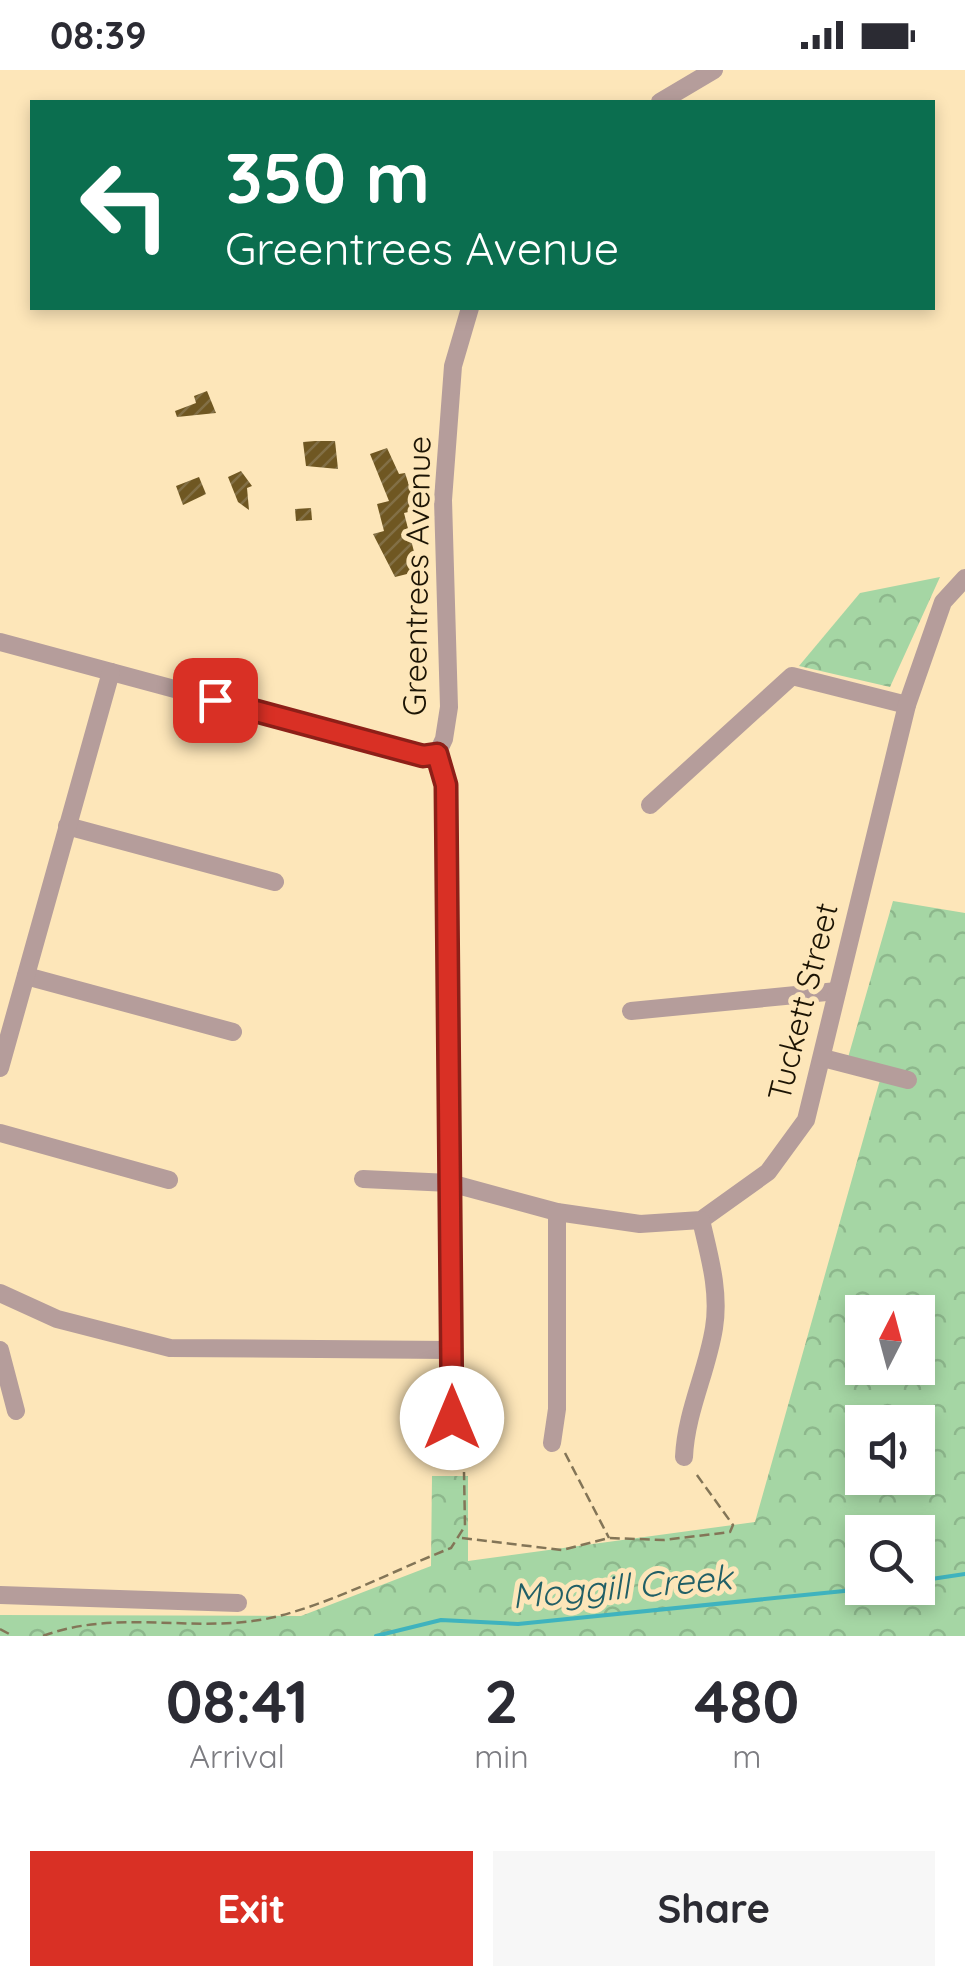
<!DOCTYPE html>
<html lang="en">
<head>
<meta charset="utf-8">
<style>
  body { margin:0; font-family:Quicksand,sans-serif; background:#f7f7f7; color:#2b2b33; height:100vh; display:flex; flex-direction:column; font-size:38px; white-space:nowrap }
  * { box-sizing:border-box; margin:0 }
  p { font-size:32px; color:#7c7c81 }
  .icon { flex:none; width:55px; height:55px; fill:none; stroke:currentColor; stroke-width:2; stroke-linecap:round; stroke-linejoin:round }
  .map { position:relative; height:1566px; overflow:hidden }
  .details { display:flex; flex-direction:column; background:#fff; flex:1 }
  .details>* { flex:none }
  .hud { position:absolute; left:30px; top:30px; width:905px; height:210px; border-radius:0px; box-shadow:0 5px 15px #0003; background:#0b6e4f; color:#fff; overflow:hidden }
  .needle { width:65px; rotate:6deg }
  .fabs { position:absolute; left:845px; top:1225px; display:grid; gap:20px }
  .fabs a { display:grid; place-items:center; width:90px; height:90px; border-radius:0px; background:#fff; box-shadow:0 5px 15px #0003; font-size:50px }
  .pin { position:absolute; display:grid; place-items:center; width:85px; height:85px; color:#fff; margin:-42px; border-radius:20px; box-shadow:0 5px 15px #0006 }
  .me { position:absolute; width:110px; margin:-55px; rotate:0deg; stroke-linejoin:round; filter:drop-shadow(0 0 8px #0008) }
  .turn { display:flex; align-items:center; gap:35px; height:210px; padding:0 30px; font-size:45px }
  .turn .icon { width:130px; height:130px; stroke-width:2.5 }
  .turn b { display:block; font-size:70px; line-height:85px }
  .eta { display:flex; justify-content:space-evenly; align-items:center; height:170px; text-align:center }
  .eta b { font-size:60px; font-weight:700; line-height:70px }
  .action { display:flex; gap:20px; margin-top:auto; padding:20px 30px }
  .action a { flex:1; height:115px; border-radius:0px; background:#d93025; color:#fff; font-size:40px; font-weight:700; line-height:115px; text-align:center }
  .action a+a { background:#f7f7f7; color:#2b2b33 }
  .status { display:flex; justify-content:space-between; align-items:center; height:70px; padding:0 50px; background:#fff; direction:ltr }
  .status svg { height:28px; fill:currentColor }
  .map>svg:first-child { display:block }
</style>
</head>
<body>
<div class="status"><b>08:39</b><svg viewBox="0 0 49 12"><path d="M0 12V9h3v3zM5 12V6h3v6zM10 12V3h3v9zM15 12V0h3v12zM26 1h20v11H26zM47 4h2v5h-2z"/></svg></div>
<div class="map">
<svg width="965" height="1566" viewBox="0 0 965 1566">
  <defs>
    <pattern id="park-crowns" width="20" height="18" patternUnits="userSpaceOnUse" patternTransform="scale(2.5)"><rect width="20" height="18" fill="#a5d6a4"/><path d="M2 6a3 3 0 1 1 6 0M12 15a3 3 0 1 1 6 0" fill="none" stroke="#8db78c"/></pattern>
    <pattern id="building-hatch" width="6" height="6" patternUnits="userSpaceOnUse" patternTransform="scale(2.5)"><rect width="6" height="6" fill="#6f5722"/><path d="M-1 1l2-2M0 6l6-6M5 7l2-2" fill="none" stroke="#826f46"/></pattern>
  </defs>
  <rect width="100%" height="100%" fill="#fde6b9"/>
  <g fill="url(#park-crowns)" fill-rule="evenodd">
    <path d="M940,507l-50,110 -91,-21 61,-73z"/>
    <path d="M893,831l72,12v723h-965v-21l301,1 130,-50 1,-90h36v85l287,-39 125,-442 -35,-12zM862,1242h56v56h-56zM862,1352h56v56h-56zM862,1462h56v56h-56z"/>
  </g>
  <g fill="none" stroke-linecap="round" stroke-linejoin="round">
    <g stroke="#3fb3be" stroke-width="4">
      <path d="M918,1511l47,-7"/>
      <path d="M376,1566l65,-16 77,4 356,-36"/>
    </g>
  </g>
  <g fill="url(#building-hatch)">
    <path d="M207,321l9,22 -39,4 -2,-6 21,-8 -2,-7z"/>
    <path d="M315,371h20l3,28 -32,-3 -3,-24z"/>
    <path d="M387,378l12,26 6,-1 12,37 -13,3 15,58 -24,6 -22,-43 11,-3 -7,-27 12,-3 -19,-47z"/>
    <path d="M241,401l11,15 -5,2 2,22 -11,-8 -10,-25z"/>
    <path d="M199,407l7,17 -23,11 -7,-19z"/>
    <path d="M311,438l1,12 -16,1 -1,-12z"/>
  </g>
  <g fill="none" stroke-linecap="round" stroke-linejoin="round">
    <g stroke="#837557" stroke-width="2.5" stroke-dasharray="10 5" stroke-linecap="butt">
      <path d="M565,1383l44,85"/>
      <path d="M462,1468l100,12 47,-12 55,2 66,-8 3,-7 -39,-54"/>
      <path d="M0,1559l13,7"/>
      <path d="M43,1566c77,-29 158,0 236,-20 58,-15 116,-46 172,-68l14,-22 -1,-54"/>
    </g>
    <g stroke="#b59d9b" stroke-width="18">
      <path d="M660,32l54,-32"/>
      <path d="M0,572l423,114 14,-2"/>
      <path d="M437,684l9,31 6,667"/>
      <path d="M437,684l7,-15 5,-32 -6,-207 10,-134 17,-58"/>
      <path d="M650,735l142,-129 115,29"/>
      <path d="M67,756l208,56"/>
      <path d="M26,906l207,56"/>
      <path d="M631,941l206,-20"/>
      <path d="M823,988l85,22"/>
      <path d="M0,998l111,-396"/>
      <path d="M0,1063l169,47"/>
      <path d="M363,1109l87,4 107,29 83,12 61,-4 67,-48 38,-52 101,-415 36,-103 22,-24"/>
      <path d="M0,1223l57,26 113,29 281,2"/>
      <path d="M0,1280l16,61"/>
      <path d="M552,1373l5,-34v-197"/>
      <path d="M684,1387c2,-45 23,-85 30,-129 6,-37 -5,-73 -13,-108"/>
      <path d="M0,1525l238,8"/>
    </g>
  </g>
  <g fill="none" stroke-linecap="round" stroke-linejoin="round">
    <defs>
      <path id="route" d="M215,630l208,56 14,-2 9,31 6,633"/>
    </defs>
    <use href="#route" stroke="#8d1f18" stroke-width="25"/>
    <use href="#route" stroke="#d93025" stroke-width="18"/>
  </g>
  <g text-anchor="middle" stroke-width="10" stroke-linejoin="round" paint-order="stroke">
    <g font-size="32" fill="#1c1404" stroke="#fde6b9">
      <text transform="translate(417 506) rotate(-89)" y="11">Greentrees Avenue</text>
      <text transform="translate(803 932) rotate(-76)" y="11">Tuckett Street</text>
    </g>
    <g font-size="35" font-style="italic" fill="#215f66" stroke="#fde6b9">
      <text transform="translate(622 1517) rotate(-5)" y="12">Moggill Creek</text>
    </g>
  </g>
</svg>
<div class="fabs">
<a><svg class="needle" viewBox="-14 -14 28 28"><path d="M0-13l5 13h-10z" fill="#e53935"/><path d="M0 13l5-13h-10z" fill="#7c7c81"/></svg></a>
<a><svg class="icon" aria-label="sound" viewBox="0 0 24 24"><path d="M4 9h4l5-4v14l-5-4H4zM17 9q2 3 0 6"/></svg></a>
<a><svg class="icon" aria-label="search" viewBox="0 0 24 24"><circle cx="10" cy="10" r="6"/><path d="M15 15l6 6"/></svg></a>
</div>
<div class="pin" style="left:215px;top:630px;background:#d93025"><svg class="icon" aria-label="arrive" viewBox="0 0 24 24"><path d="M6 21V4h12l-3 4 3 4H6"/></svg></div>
<svg class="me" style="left:452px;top:1348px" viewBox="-20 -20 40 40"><circle r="19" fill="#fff"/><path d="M0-13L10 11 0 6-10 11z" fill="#d93025"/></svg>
<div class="hud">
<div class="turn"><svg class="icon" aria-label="left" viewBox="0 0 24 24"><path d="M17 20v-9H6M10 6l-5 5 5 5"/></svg><div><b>350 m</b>Greentrees Avenue</div></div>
</div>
</div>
<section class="details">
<div class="eta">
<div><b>08:41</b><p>Arrival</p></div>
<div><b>2</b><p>min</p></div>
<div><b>480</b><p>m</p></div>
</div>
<div class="action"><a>Exit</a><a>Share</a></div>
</section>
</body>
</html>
